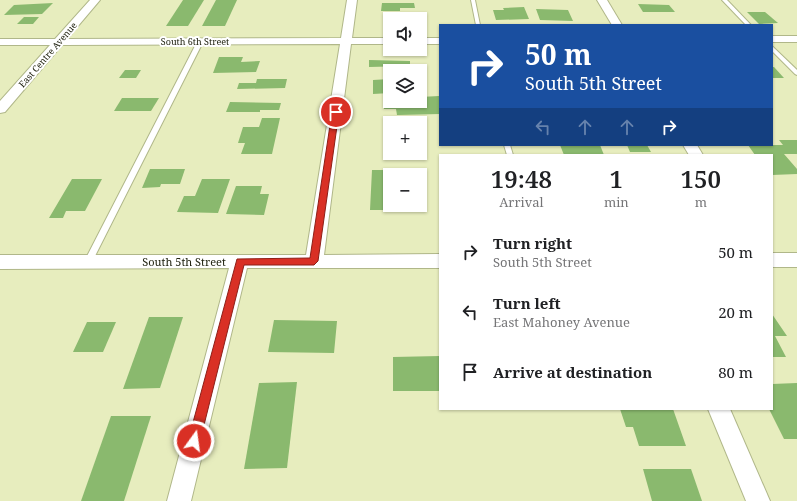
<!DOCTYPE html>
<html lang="en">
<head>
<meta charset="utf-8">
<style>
  body { margin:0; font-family:"Noto Serif",serif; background:#f6f6f6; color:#202124; height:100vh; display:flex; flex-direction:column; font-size:15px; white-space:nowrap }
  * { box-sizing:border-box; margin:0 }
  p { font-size:13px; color:#757577 }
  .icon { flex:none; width:22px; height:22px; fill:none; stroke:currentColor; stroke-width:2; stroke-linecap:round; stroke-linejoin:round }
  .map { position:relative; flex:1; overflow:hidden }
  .drawer { position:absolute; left:439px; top:154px; width:334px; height:256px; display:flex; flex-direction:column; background:#fff; border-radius:0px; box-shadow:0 1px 3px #0004 }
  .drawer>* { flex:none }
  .guide { position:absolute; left:439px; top:24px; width:334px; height:122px; border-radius:0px; box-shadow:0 1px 3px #0004; background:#1a4fa0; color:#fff; overflow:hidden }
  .tools { position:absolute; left:383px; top:12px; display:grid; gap:8px }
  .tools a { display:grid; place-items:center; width:44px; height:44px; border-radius:0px; background:#fff; box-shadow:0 1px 3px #0004; font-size:20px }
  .pin { position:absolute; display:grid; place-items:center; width:34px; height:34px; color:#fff; margin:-17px; border:2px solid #fff; border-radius:50%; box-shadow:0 1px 4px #0007 }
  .me { position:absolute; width:44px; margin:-22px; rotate:14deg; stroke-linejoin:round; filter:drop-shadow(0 0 3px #0008) }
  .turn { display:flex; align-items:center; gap:14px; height:84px; padding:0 20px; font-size:18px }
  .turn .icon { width:52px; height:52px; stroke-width:2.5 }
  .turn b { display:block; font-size:28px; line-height:34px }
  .lanes { display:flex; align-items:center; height:38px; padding:0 20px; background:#0003; justify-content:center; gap:20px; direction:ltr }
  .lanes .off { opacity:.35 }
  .eta { display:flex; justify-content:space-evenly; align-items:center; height:68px; text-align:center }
  .eta b { font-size:24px; font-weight:600; line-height:28px }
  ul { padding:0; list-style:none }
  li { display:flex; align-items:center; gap:12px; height:60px; padding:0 20px }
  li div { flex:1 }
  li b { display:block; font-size:15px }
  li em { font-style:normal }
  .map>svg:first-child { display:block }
</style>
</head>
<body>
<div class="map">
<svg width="797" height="501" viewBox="0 0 797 501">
  <rect width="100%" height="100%" fill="#e7edbe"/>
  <g fill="#8ab96e">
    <path d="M183,0h21l-16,26h-22z"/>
    <path d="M216,0h21l-12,26h-23z"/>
    <path d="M53,3l-11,11 -38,1 10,-10z"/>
    <path d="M382,3h32l1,5h-15v3h-19z"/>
    <path d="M638,4l31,1 6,7h-32z"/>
    <path d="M524,7l5,12 -33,1 -3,-10h11l-1,-2z"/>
    <path d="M536,9l32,1 5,11 -33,-1z"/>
    <path d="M747,12h18l13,11 -19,1z"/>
    <path d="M24,17h15l-6,7h-16z"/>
    <path d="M383,17h14l1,2h-8v6h-7z"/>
    <path d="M219,57h24l-2,5 19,-1 -4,11 -43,1z"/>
    <path d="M369,60l41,1v5l-41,1z"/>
    <path d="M772,67h2l10,11h-12z"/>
    <path d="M125,70h16l-5,8h-17z"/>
    <path d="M257,79h30l-2,9 -48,1 2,-6h17z"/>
    <path d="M390,79v14l-17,1v-14z"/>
    <path d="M439,96l1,18 -43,1 -1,-6h-12v-11l6,-1v4h30v-4z"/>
    <path d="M122,98h37l-8,13h-37z"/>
    <path d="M230,102l51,1 -2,7h-19v2h-34z"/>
    <path d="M262,118h18l-8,36h-31l4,-11h-7l5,-16h16z"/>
    <path d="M779,140h18v14h-13l13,15v5l-25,1v-20h-17l-7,-10h35z"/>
    <path d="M560,145h40l4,10h-40z"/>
    <path d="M627,145h20l4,7h-21z"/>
    <path d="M150,169h35l-5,15h-19l-1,3 -18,1z"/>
    <path d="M372,170h51l1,27h-4v-22h-30v30h12v5h-32z"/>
    <path d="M72,179h30l-17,32h-19l-3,7h-14z"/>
    <path d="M202,179h28l-12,34 -41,-1 7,-16h11z"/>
    <path d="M236,186h26l-2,8h9l-5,21 -38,-1z"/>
    <path d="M772,314l15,22h-12l11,21h-14z"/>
    <path d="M149,317h34l-23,71 -37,1z"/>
    <path d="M274,320l63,1 -3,32 -66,-1z"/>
    <path d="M87,322h29l-13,30h-30z"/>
    <path d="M440,356v35h-47v-34z"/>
    <path d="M297,382l-10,86 -43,1 15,-86z"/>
    <path d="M797,383v56h-13l-15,-30h3v-25z"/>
    <path d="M620,409h53l13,37h-47l-6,-19h-7z"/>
    <path d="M111,416h40l-27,85h-43z"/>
    <path d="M643,469h48l11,32h-50z"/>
  </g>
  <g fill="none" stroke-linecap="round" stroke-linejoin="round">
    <defs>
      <g id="lane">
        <path d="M471,0h4l5,25h-4z"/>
        <path d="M722,0h5l24,25h-5z"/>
        <path d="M200,40l3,2 -111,220 -1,2h-6l-1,-2 113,-220z"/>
        <path d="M772,46l25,24v5l-2,-1 -23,-23z"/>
        <path d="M504,145h6l3,10h-6z"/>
      </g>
      <g id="street">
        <path d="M90,0h10l-33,39 274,-1 6,-38h10l-5,38h38v6h-39l-27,211 116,-1v14h-193l-56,233h-24l62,-233 -229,1v-14h306l34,-211 -278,1 -57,67 -5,1v-12l50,-56h-50v-6h55z"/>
        <path d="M597,0h10l15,25h-10z"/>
        <rect x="772" y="36" width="25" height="6"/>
        <rect x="420" y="38" width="20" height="6"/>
        <path d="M683,145h14l6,10h-14z"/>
        <rect x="772" y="253" width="25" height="14"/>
        <path d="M708,409h22l40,92h-24z"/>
      </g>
    </defs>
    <use href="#lane" stroke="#b0b789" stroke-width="2"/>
    <use href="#street" stroke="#b0b789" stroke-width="2"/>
    <use href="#lane" fill="#fff" fill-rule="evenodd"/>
    <use href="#street" fill="#fff" fill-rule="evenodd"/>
  </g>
  <path fill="#d93025" stroke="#8d1f18" d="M336,110l3,2 -21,149 -4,4h-70l-44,176 -2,4 -4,2 -4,-2 -2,-4 49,-182 73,-1 22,-146z"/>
  <g text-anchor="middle" stroke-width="4" stroke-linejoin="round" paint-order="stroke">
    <g font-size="9" fill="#202210" stroke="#fff">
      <text x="195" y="45">South 6th Street</text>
      <text transform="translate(48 55) rotate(-49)" y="3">East Centre Avenue</text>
    </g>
    <g font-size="11" fill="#202210" stroke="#fff">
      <text x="184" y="266">South 5th Street</text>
    </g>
  </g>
</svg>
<div class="tools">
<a><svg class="icon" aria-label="sound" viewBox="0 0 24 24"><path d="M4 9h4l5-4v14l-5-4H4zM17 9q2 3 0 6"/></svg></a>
<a><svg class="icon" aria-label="layers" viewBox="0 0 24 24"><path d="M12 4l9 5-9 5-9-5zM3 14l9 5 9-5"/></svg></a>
<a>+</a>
<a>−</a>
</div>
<div class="pin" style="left:336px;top:112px;background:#d93025"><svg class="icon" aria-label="arrive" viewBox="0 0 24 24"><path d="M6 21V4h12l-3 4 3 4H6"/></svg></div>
<svg class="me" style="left:194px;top:441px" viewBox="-20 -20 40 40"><circle r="17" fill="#d93025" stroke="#fff" stroke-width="3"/><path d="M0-11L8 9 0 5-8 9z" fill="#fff"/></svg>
<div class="guide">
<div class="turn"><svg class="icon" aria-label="right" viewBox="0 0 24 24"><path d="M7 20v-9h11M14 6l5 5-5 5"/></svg><div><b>50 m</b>South 5th Street</div></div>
<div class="lanes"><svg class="icon off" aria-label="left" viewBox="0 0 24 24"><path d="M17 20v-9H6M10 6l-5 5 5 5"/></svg><svg class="icon off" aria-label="ahead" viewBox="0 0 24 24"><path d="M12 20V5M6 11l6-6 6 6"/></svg><svg class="icon off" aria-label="ahead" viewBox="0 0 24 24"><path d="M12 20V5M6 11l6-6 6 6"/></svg><svg class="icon" aria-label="right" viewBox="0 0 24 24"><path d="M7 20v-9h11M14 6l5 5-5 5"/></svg></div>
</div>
<section class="drawer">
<div class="eta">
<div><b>19:48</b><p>Arrival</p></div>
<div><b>1</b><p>min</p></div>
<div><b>150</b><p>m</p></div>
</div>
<ul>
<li><svg class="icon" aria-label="right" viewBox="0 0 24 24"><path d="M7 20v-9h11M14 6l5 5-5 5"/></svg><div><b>Turn right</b><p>South 5th Street</p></div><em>50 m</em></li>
<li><svg class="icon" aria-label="left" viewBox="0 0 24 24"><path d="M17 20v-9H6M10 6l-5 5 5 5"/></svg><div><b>Turn left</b><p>East Mahoney Avenue</p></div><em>20 m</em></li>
<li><svg class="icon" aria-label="arrive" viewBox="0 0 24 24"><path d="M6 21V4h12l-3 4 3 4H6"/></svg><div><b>Arrive at destination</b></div><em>80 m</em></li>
</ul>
</section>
</div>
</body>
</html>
